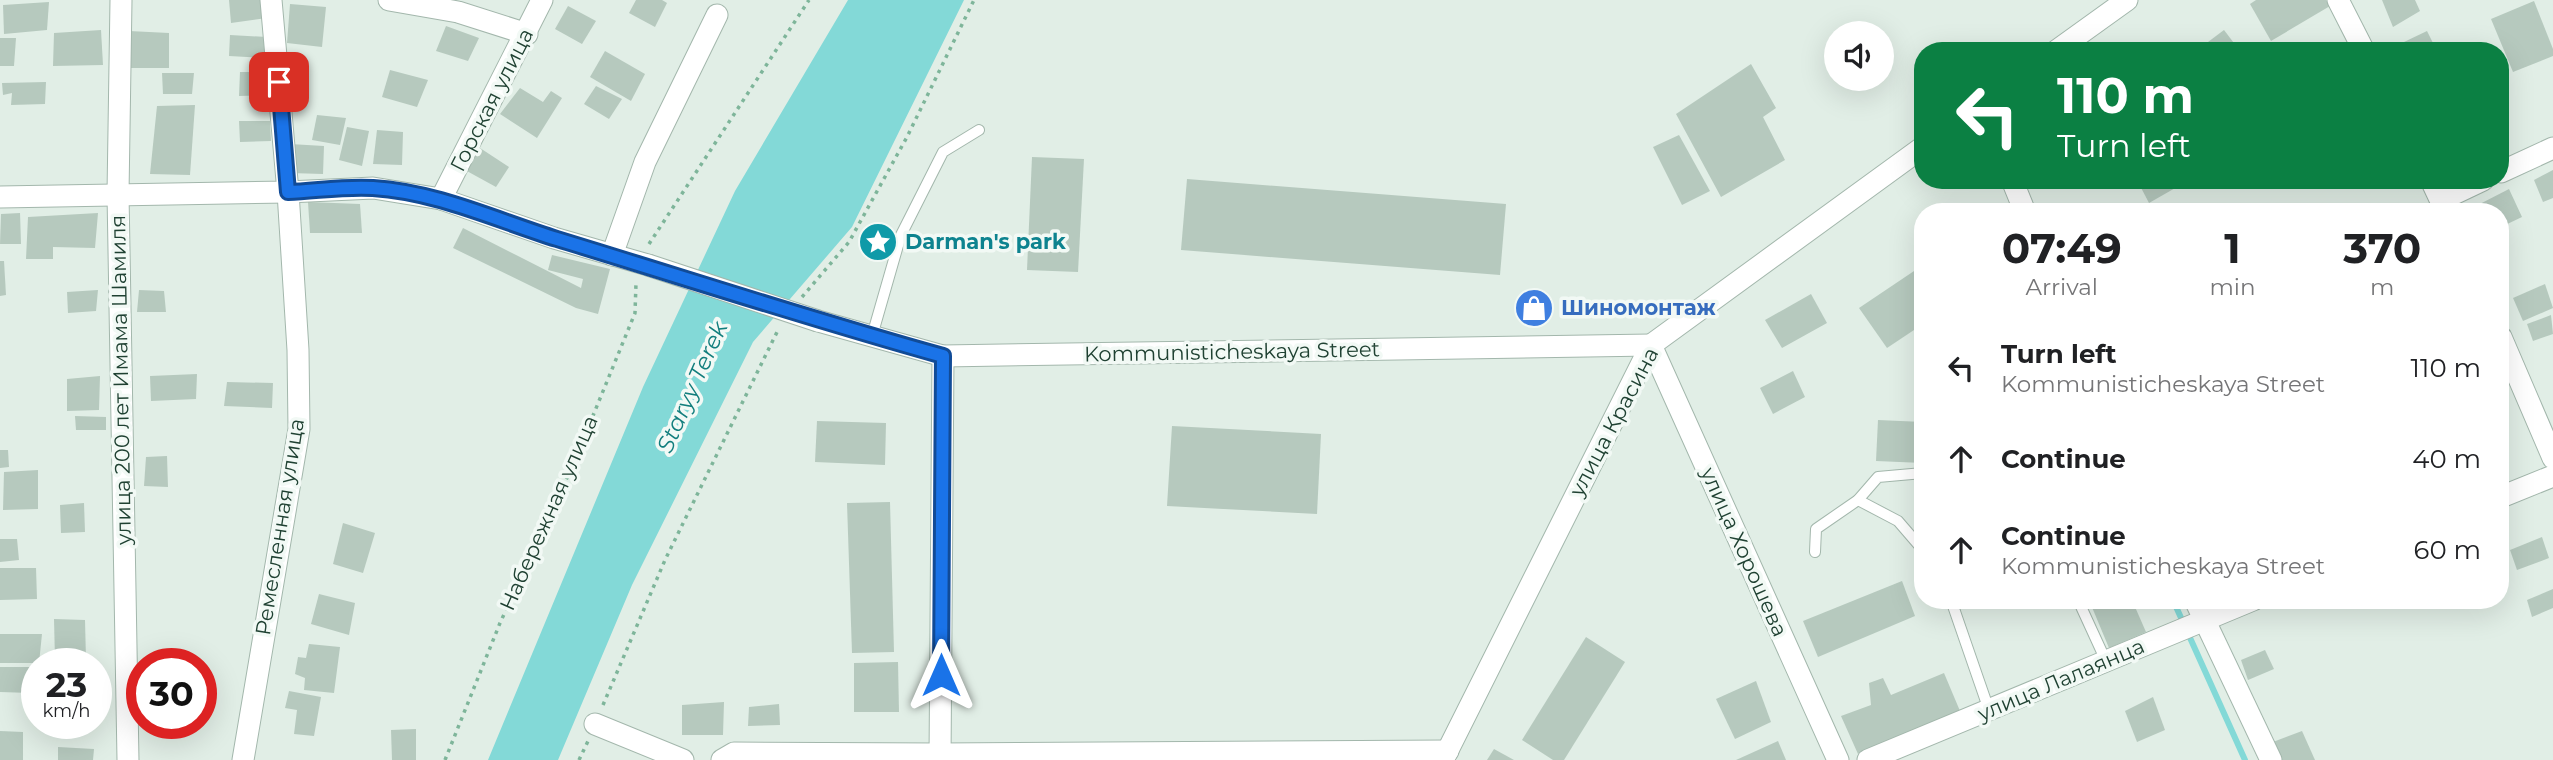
<!DOCTYPE html>
<html lang="en">
<head>
<meta charset="utf-8">
<style>
  body { margin:0; font-family:Montserrat,sans-serif; background:#f6f6f6; color:#202124; height:100vh; display:flex; flex-direction:column; font-size:26px; white-space:nowrap }
  * { box-sizing:border-box; margin:0 }
  p { font-size:23px; color:#757577 }
  .icon { flex:none; width:38px; height:38px; fill:none; stroke:currentColor; stroke-width:2; stroke-linecap:round; stroke-linejoin:round }
  .map { position:relative; flex:1; overflow:hidden }
  .details { position:absolute; left:1914px; top:203px; width:595px; height:406px; display:flex; flex-direction:column; background:#fff; border-radius:28px; box-shadow:0 7px 28px #0002 }
  .details>* { flex:none }
  .hud { position:absolute; left:1914px; top:42px; width:595px; height:147px; border-radius:28px; box-shadow:0 7px 28px #0002; background:#0b8043; color:#fff; overflow:hidden }
  .buttons { position:absolute; left:1824px; top:21px; display:grid; gap:14px }
  .buttons a { display:grid; place-items:center; width:70px; height:70px; border-radius:50%; background:#fff; box-shadow:0 7px 28px #0002; font-size:35px }
  .speed { position:absolute; left:21px; top:648px; display:flex; gap:14px; font-size:35px; font-weight:700; text-align:center }
  .speed>* { display:grid; place-content:center; width:91px; height:91px; border-radius:50%; background:#fff; box-shadow:0 7px 28px #0002; line-height:1 }
  .speed small { font-size:18px; font-weight:400 }
  .speed .limit { border:10px solid #d22; background:#fff; color:#111 }
  .pin { position:absolute; display:grid; place-items:center; width:60px; height:60px; color:#fff; margin:-30px; border-radius:14px; box-shadow:0 4px 10px #0006 }
  .me { position:absolute; width:77px; margin:-38px; rotate:0deg; stroke-linejoin:round; filter:drop-shadow(0 0 5px #0008) }
  .turn { display:flex; align-items:center; gap:24px; height:147px; padding:0 28px; font-size:32px }
  .turn .icon { width:91px; height:91px; stroke-width:2.5 }
  .turn b { display:block; font-size:49px; line-height:60px }
  .eta { display:flex; justify-content:space-evenly; align-items:center; height:119px; text-align:center }
  .eta b { font-size:42px; font-weight:700; line-height:49px }
  ul { padding:0; list-style:none }
  li { display:flex; align-items:center; gap:21px; height:91px; padding:0 28px }
  li div { flex:1 }
  li b { display:block; font-size:26px }
  li em { font-style:normal }
  .map>svg:first-child { display:block }
</style>
</head>
<body>
<div class="map">
<svg width="2553" height="760" viewBox="0 0 2553 760">
  <rect width="100%" height="100%" fill="#e1eee6"/>
  <path fill="#83d9d7" d="M848,0h116l-112,227 -99,115 -121,243 -74,175h-70l155,-373 92,-196z"/>
  <g fill="none" stroke-linecap="round" stroke-linejoin="round">
    <path stroke="#83d9d7" stroke-width="6" d="M2173,600l72,160"/>
  </g>
  <g fill="#b6c9be">
    <path d="M229,0h37l1,18 -36,5z"/>
    <path d="M636,0h26l5,3 -12,24 -26,-14z"/>
    <path d="M2256,0h70l4,6 -59,35 -21,-37z"/>
    <path d="M2382,0h33l5,11 -27,16z"/>
    <path d="M2534,1l19,48v7l-40,16 -22,-53z"/>
    <path d="M49,2l-2,28 -43,4 -1,-29z"/>
    <path d="M290,4l36,3 -4,40 -35,-4z"/>
    <path d="M568,6l28,15 -14,23 -27,-15z"/>
    <path d="M446,26l33,12 -11,23 -32,-10z"/>
    <path d="M101,30l2,35 -50,1 1,-33z"/>
    <path d="M2224,30l16,21h-38l-2,-3z"/>
    <path d="M129,31l40,2v35h-38z"/>
    <path d="M2427,31l10,20h-30l-3,-9z"/>
    <path d="M230,35l37,2 -2,21 -36,-2z"/>
    <path d="M0,38h16l-2,28h-14z"/>
    <path d="M605,51l40,23 -14,27 -41,-24z"/>
    <path d="M1751,64l25,44 -13,9 22,43 -64,37 -45,-83z"/>
    <path d="M390,70l38,10 -11,27 -35,-10z"/>
    <path d="M240,72h28v23l-29,1z"/>
    <path d="M162,73h32l-2,21h-29z"/>
    <path d="M46,82l-1,22 -34,1 1,-12 -9,2 -1,-12z"/>
    <path d="M596,86l26,13 -13,20 -25,-15z"/>
    <path d="M520,88l23,14 8,-11 11,7 -25,40 -37,-24z"/>
    <path d="M195,105l-5,70 -40,-1 7,-68z"/>
    <path d="M317,115l29,3 -6,27 -28,-5z"/>
    <path d="M239,121h31l1,20 -31,1z"/>
    <path d="M347,127l22,4 -7,35 -23,-6z"/>
    <path d="M377,130l26,2 -1,33 -29,-1z"/>
    <path d="M1679,135l31,56 -28,14 -29,-58z"/>
    <path d="M290,144l34,2 -1,28 -33,-1z"/>
    <path d="M480,148l29,19 -13,20 -31,-17z"/>
    <path d="M1032,157l52,2 -6,113 -51,-2z"/>
    <path d="M2553,170v28l-10,4 -9,-22z"/>
    <path d="M1187,179l319,25 -6,71 -319,-25z"/>
    <path d="M2137,180h37l3,7 -28,16z"/>
    <path d="M2509,189l13,28 -21,10v-15h-27l-2,-4z"/>
    <path d="M308,202l52,2 2,29h-52z"/>
    <path d="M20,213l1,31h-21l1,-30z"/>
    <path d="M98,213l-3,35 -42,-1v12h-27l2,-42z"/>
    <path d="M463,228l118,60 2,-9 -35,-9 4,-15 58,14 -12,45 -22,-6 -123,-60z"/>
    <path d="M0,261h4l2,34 -6,1z"/>
    <path d="M1923,265v59l-36,24 -28,-40z"/>
    <path d="M2545,284l8,24 -30,13 -10,-23z"/>
    <path d="M98,290l-2,21 -28,2 -1,-21z"/>
    <path d="M139,290l25,1 2,21h-29z"/>
    <path d="M1811,294l16,29 -45,25 -17,-28z"/>
    <path d="M2551,315l2,19 -20,7 -6,-17z"/>
    <path d="M1793,371l12,26 -32,17 -13,-26z"/>
    <path d="M197,374l-1,25 -45,2 -1,-25z"/>
    <path d="M100,376l-1,34 -32,1v-32z"/>
    <path d="M227,382l46,1 -1,25 -48,-2z"/>
    <path d="M75,416l31,1v13h-30z"/>
    <path d="M1878,420l45,2v41l-47,-2z"/>
    <path d="M817,421l69,2 -1,42 -70,-3z"/>
    <path d="M1172,426l149,8 -4,80 -150,-8z"/>
    <path d="M0,450h8l1,17 -9,1z"/>
    <path d="M167,456l1,31 -24,-1 2,-29z"/>
    <path d="M38,470v39l-35,1 1,-38z"/>
    <path d="M890,502l4,150 -42,1 -5,-150z"/>
    <path d="M84,503l1,29 -24,1 -1,-28z"/>
    <path d="M343,523l32,10 -12,40 -30,-9z"/>
    <path d="M2542,537l7,21 -32,12 -7,-20z"/>
    <path d="M0,539h17l2,21 -19,2z"/>
    <path d="M0,568h36l1,31 -37,1z"/>
    <path d="M1902,581l13,35 -97,41 -15,-36z"/>
    <path d="M2553,589v19l-21,9 -5,-17z"/>
    <path d="M319,594l36,9 -6,32 -38,-11z"/>
    <path d="M2089,600h43l14,32 -37,16z"/>
    <path d="M54,619l31,1 1,40h-31z"/>
    <path d="M0,634h42l-3,29h-39z"/>
    <path d="M1586,637l39,25 -61,98h-11l-31,-20z"/>
    <path d="M309,644l31,3 -6,46 -30,-3 1,-12 -10,-4 3,-17 8,1z"/>
    <path d="M2265,650l9,19 -26,11 -7,-20z"/>
    <path d="M898,662l1,50h-45v-49z"/>
    <path d="M0,667h33l-2,26 -31,-1z"/>
    <path d="M1944,673l16,38 -102,43 -17,-38 30,-11 -2,-22 14,-5 8,17z"/>
    <path d="M1756,681l15,41 -36,17 -19,-40z"/>
    <path d="M289,691l32,6 -7,39 -20,-2 3,-24 -12,-2z"/>
    <path d="M2153,697l12,33 -28,12 -12,-31z"/>
    <path d="M724,702l-1,33h-41v-30z"/>
    <path d="M779,704l1,21 -32,1 1,-19z"/>
    <rect x="53" y="723" width="35" height="7"/>
    <path d="M416,729v31h-24l-1,-30z"/>
    <path d="M0,731l23,1v28h-23z"/>
    <path d="M2302,731l13,29h-35l-7,-18z"/>
    <path d="M1778,741l8,19h-50z"/>
    <path d="M58,747l36,2 -1,11h-35z"/>
    <path d="M1494,749l20,11h-27z"/>
  </g>
  <g fill="none" stroke-linecap="round" stroke-linejoin="round">
    <defs>
      <g id="service">
        <path d="M872,336l29,-101 42,-83 36,-22"/>
        <path d="M1858,500l40,21 25,29"/>
        <path d="M1815,552l1,-23 42,-29 20,-23 45,-4"/>
        <path d="M1951,600l38,110"/>
        <path d="M2078,600l28,61"/>
      </g>
      <g id="minor">
        <path d="M121,0l-3,194 10,566"/>
        <path d="M389,0l69,12 69,22"/>
        <path d="M2338,0l26,51"/>
        <path d="M2501,172l52,-24"/>
        <path d="M2012,180l13,32"/>
        <path d="M2431,180l15,32"/>
        <path d="M441,199l101,-199"/>
        <path d="M2441,200l42,-20"/>
        <path d="M612,255l33,-93 72,-147"/>
        <path d="M2501,337l52,121"/>
        <path d="M1651,345l187,415"/>
        <path d="M2501,497l52,-21"/>
        <path d="M2195,600l76,160"/>
        <path d="M595,724l88,36"/>
        <path d="M243,760l56,-331 -1,-79 -10,-158 -17,-192"/>
        <path d="M722,760l12,-7 206,1 508,-3"/>
        <path d="M940,760l3,-404"/>
        <path d="M1868,760l385,-160"/>
      </g>
      <g id="tertiary">
        <path d="M2056,51l71,-51"/>
        <path d="M0,197l288,-5 85,-4 68,11 113,39 94,27"/>
        <path d="M818,321l125,35 708,-11"/>
        <path d="M1443,760l208,-415 272,-198"/>
      </g>
    </defs>
    <use href="#service" stroke="#a3b7ac" stroke-width="12"/>
    <use href="#minor" stroke="#a3b7ac" stroke-width="23"/>
    <use href="#tertiary" stroke="#a3b7ac" stroke-width="23"/>
    <g stroke="#7eb59a" stroke-width="3.5" stroke-dasharray="3.5 5" stroke-linecap="butt">
      <path d="M649,244l160,-244"/>
      <path d="M802,297l47,-55 58,-105 67,-137"/>
      <path d="M603,705l62,-145 114,-232"/>
      <path d="M445,760l55,-137 72,-156 63,-154 1,-30"/>
      <path d="M579,760l9,-19"/>
    </g>
    <use href="#service" stroke="#fff" stroke-width="10"/>
    <use href="#minor" stroke="#fff" stroke-width="21"/>
    <use href="#tertiary" stroke="#fff" stroke-width="21"/>
    <defs>
      <path id="tertiary-bridge" d="M648,265l170,56"/>
    </defs>
    <use href="#tertiary-bridge" stroke="#a3b7ac" stroke-width="23" stroke-linecap="butt"/>
    <use href="#tertiary-bridge" stroke="#fff" stroke-width="21"/>
  </g>
  <g fill="none" stroke-linecap="round" stroke-linejoin="round">
    <defs>
      <path id="route" d="M279,82l9,110c28,-1 57,-6 85,-4 64,4 123,32 184,51 128,39 256,81 386,117l-2,319"/>
    </defs>
    <use href="#route" stroke="#114b97" stroke-width="18"/>
    <use href="#route" stroke="#1a73e8" stroke-width="12"/>
  </g>
  <defs>
    <symbol id="sight-disc" viewBox="-11 -11 22 22"><circle r="9.5" fill="#0f9aa8" stroke="#f2f9f5"/><path d="M0-6L1.8-2.2L6-1.7L2.9 1.2L3.7 5.4L0 3.3L-3.7 5.4L-2.9 1.2L-6-1.7L-1.8-2.2Z" fill="#fff"/></symbol>
    <symbol id="shop-disc" viewBox="-11 -11 22 22"><circle r="9.5" fill="#3f7fe0" stroke="#f2f9f5"/><path d="M-5-2.5h2.3a2.7 3.5 0 0 1 5.4 0H5L5.5 6h-11ZM-1.5-2.5h3a1.5 2.3 0 0 0-3 0Z" fill="#fff"/></symbol>
  </defs>
  <g fill-rule="evenodd">
    <use href="#sight-disc" x="856" y="220" width="44" height="44"/>
    <use href="#shop-disc" x="1512" y="286" width="44" height="44"/>
  </g>
  <g text-anchor="middle" stroke-width="7" stroke-linejoin="round" paint-order="stroke">
    <g font-size="21" fill="#1f4132" stroke="#f2f9f5">
      <text transform="translate(492 100) rotate(-63)" y="7">Горская улица</text>
      <text transform="translate(1232 352) rotate(-1)" y="7">Kommunisticheskaya Street</text>
      <text transform="translate(121 380) rotate(-91)" y="7">улица 200 лет Имама Шамиля</text>
      <text transform="translate(1614 422) rotate(-62)" y="7">улица Красина</text>
      <text transform="translate(549 513) rotate(-66)" y="7">Набережная улица</text>
      <text transform="translate(280 527) rotate(-81)" y="7">Ремесленная улица</text>
      <text transform="translate(1744 552) rotate(66)" y="7">улица Хорошева</text>
      <text transform="translate(2061 680) rotate(-23)" y="7">улица Лалаянца</text>
    </g>
    <g font-size="21" font-weight="bold" fill="#0d838f" stroke="#f2f9f5" text-anchor="start">
      <text x="905" y="249">Darman's park</text>
    </g>
    <g font-size="21" font-weight="bold" fill="#366cbe" stroke="#f2f9f5" text-anchor="start">
      <text x="1561" y="315">Шиномонтаж</text>
    </g>
    <g font-size="23" font-style="italic" fill="#127e7d" stroke="#f2f9f5">
      <text transform="translate(692 387) rotate(-66)" y="8">Staryy Terek</text>
    </g>
  </g>
</svg>
<div class="buttons">
<a><svg class="icon" aria-label="sound" viewBox="0 0 24 24"><path d="M4 9h4l5-4v14l-5-4H4zM17 9q2 3 0 6"/></svg></a>
</div>
<div class="speed"><div>23<small>km/h</small></div><div class="limit">30</div></div>
<div class="pin" style="left:279px;top:82px;background:#d93025"><svg class="icon" aria-label="arrive" viewBox="0 0 24 24"><path d="M6 21V4h12l-3 4 3 4H6"/></svg></div>
<svg class="me" style="left:941px;top:675px" viewBox="-20 -20 40 40"><path d="M0-17L14 15 0 8-14 15z" fill="#1a73e8" stroke="#fff" stroke-width="4"/></svg>
<div class="hud">
<div class="turn"><svg class="icon" aria-label="left" viewBox="0 0 24 24"><path d="M17 20v-9H6M10 6l-5 5 5 5"/></svg><div><b>110 m</b>Turn left</div></div>
</div>
<section class="details">
<div class="eta">
<div><b>07:49</b><p>Arrival</p></div>
<div><b>1</b><p>min</p></div>
<div><b>370</b><p>m</p></div>
</div>
<ul>
<li><svg class="icon" aria-label="left" viewBox="0 0 24 24"><path d="M17 20v-9H6M10 6l-5 5 5 5"/></svg><div><b>Turn left</b><p>Kommunisticheskaya Street</p></div><em>110 m</em></li>
<li><svg class="icon" aria-label="ahead" viewBox="0 0 24 24"><path d="M12 20V5M6 11l6-6 6 6"/></svg><div><b>Continue</b></div><em>40 m</em></li>
<li><svg class="icon" aria-label="ahead" viewBox="0 0 24 24"><path d="M12 20V5M6 11l6-6 6 6"/></svg><div><b>Continue</b><p>Kommunisticheskaya Street</p></div><em>60 m</em></li>
</ul>
</section>
</div>
</body>
</html>
